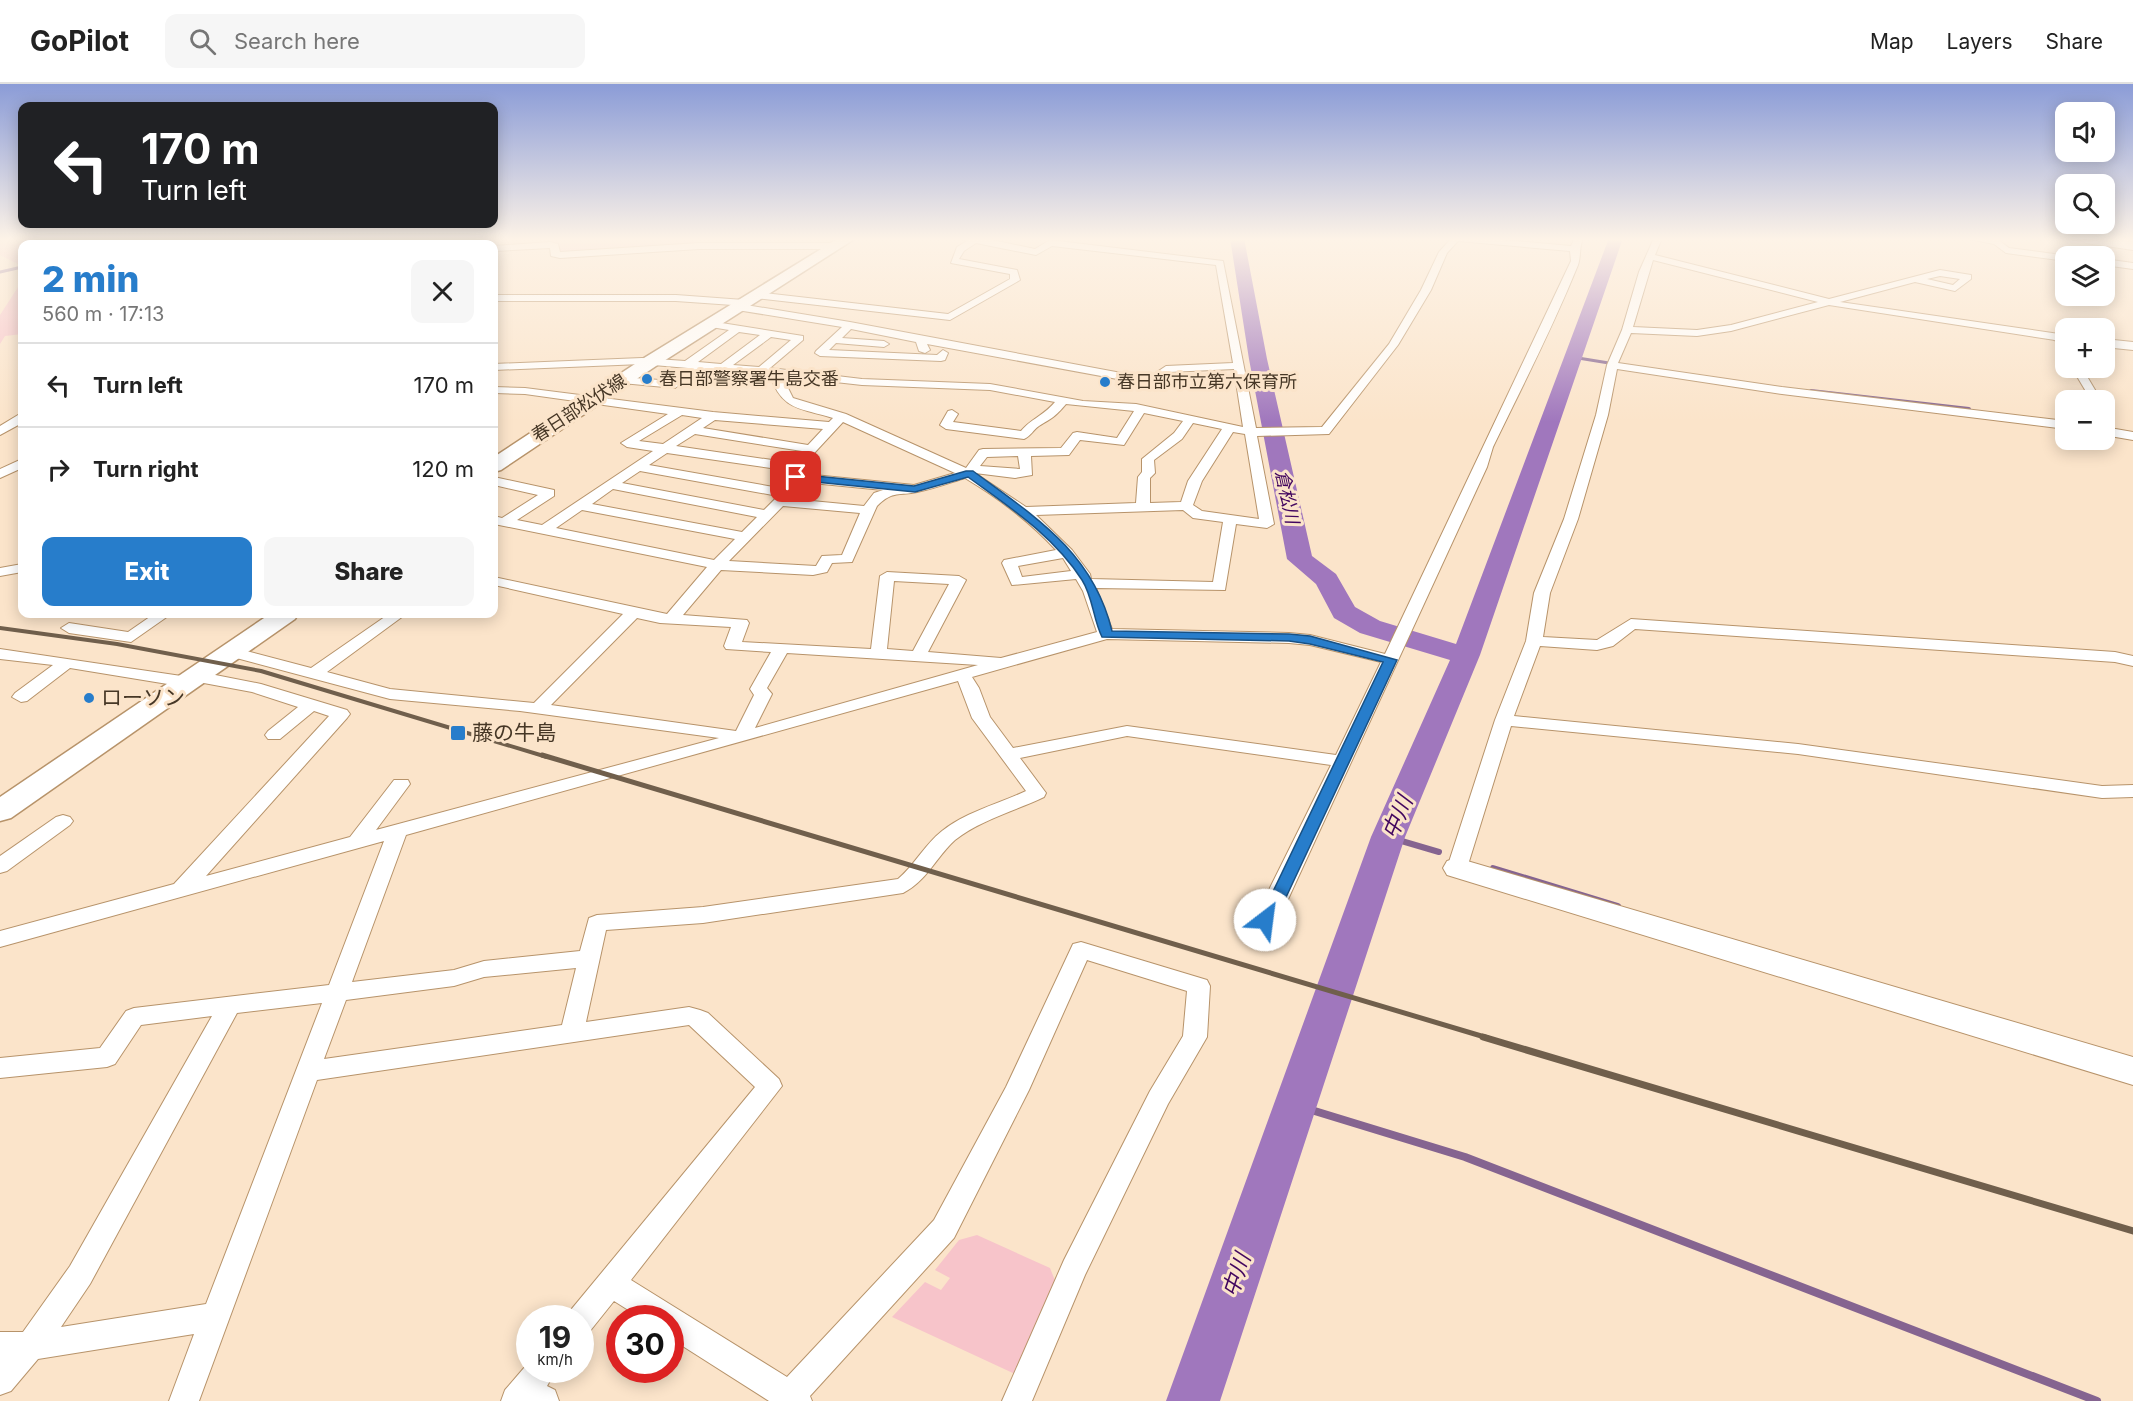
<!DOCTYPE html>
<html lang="en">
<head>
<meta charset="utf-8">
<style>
  body { margin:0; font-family:Inter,"Noto Sans JP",sans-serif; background:#f6f6f6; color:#222; height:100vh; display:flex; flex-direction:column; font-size:22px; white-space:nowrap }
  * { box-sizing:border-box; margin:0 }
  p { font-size:20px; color:#767676 }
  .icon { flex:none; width:33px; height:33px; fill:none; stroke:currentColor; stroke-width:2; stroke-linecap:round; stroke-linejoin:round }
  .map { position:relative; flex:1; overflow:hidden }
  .side { position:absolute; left:18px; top:156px; width:480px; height:378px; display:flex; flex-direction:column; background:#fff; border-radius:12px; box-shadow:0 3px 15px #0003 }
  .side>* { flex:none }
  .banner { position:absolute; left:18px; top:18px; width:480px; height:126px; border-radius:12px; box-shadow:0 3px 15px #0003; background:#202124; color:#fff; overflow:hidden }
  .buttons { position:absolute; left:2055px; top:18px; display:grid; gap:12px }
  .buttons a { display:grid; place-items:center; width:60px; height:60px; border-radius:12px; background:#fff; box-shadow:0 3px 15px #0003; font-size:30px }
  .speed { position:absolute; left:516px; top:1221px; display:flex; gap:12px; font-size:30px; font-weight:700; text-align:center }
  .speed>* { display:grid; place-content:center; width:78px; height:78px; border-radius:50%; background:#fff; box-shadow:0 3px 15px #0003; line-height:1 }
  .speed small { font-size:15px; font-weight:400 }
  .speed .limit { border:9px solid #d22; background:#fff; color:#111 }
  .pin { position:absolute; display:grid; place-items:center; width:51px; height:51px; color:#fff; margin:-26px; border-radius:12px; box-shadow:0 3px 9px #0006 }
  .me { position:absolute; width:66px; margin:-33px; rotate:30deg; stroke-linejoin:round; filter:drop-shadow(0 0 4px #0008) }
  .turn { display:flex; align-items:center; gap:21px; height:126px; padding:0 24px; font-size:27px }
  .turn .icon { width:78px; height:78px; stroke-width:2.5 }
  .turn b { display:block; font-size:42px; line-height:51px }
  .round { display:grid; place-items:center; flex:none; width:63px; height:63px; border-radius:12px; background:#f6f6f6 }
  .head { display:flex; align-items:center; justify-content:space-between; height:102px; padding:0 24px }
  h1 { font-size:36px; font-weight:800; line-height:45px; color:#277dcb }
  .cta { display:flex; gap:12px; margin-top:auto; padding:12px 24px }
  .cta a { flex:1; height:69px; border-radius:12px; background:#277dcb; color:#fff; font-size:24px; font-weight:800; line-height:69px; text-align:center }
  .cta a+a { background:#f6f6f6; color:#222 }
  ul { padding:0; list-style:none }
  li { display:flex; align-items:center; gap:18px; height:84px; padding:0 24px; border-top:2px solid #e0e0e0 }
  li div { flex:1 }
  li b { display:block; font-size:22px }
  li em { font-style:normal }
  header { display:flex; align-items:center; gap:36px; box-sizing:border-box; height:84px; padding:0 30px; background:#fff; border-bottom:2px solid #e0e0e0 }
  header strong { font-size:28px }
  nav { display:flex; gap:33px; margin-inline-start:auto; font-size:21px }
  .search { width:420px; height:54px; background:#f6f6f6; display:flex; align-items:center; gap:15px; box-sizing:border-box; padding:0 21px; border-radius:12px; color:#767676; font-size:22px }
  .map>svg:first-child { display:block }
</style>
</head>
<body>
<header>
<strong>GoPilot</strong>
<div class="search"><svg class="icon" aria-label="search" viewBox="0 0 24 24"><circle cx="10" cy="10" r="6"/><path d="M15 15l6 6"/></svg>Search here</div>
<nav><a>Map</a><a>Layers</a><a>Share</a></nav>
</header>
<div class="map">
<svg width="2133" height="1317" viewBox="0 0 2133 1317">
  <rect width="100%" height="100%" fill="#fbe4ca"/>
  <g fill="#f7c4ca">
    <path d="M0,154h13l15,6h-6v22l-22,-11z"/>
    <path d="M549,154h148l-2,7 -137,9 -3,-9 -13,-1z"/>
    <path d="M22,197v53l-17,2 -5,8v-29z"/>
    <path d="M977,1151l73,33 6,15 -41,91 -123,-57 33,-35 16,8 9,-12 -15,-8 24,-30z"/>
  </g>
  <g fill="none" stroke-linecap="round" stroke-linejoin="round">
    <g stroke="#856490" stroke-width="3">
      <path d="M145,160l62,-6"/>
      <path d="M0,188l22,-5"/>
      <path d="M1572,273l43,7"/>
    </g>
    <path stroke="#856490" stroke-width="4" d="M1811,307l158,18"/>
    <g stroke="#856490" stroke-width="6">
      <path d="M1388,753l51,15"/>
      <path d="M1493,784l125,38"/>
    </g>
    <path stroke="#856490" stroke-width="8" d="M1295,1021l170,52 632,244"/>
    <path fill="#a077bd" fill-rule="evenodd" d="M1230,154h14l23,121 45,197 24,18 19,33 25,14 76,23 153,-406h14l-143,417 -75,182 -185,564h-54l205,-564 79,-177 -90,-27 -26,-15 -18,-34 -29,-25 -38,-200z"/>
    <defs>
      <g id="street">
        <path d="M17,154h12l12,6h-11z"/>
        <path d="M222,154h16l-22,6h-14z"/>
        <path d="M959,154h24l52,11 15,-9 173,21 33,167 66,-1 67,-83 32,-54 18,-38 11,-12 -2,-2h33l90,8 4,-8h8c-4,9 -2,18 -5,27 -25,62 -56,122 -85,182l-6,20 -203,441 -11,17 -8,3 -8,-3 -3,-5 77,-155 -204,-29 -107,22 26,35 -2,4c-29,14 -64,23 -89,43 -19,17 -28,41 -52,53l-200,30 -97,7 -20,92 103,-15 11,3 8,3 71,66 3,7 -151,194 156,97 147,-157 72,-133 67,-143 8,-2 126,38 3,6 -3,51 -39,67 -83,171 -53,126h-30l62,-141 86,-169 33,-55 4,-45 -100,-31 -58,130 -75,148 -144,158 2,5h-43l-99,-63v-20h-29l-27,-17 -24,30 -10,4v-17h-13l3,-7 185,-224 -66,-62 -372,55 -118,321h-30l25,-67 -156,25 -27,32 -11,4v-63h23l47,-66 142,-250 -71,9 -26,39 -8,3 -107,11v-20l100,-10 26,-37 8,-3 195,-23 55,-144 -384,106v-16l174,-47 155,-168 -15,-5 -34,28h-12l-3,-4 3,-4 30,-24 -46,-15 -59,-11 -1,5 -6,1 -116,-19 -43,33 -6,1 -9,-5 3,-4 38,-28 -53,-6v-10l188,28 1,-5 6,-1 66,13 86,26 3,4 -3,4 -141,158 144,-39 44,-57h14l2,4 -34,46 343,-92 -199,-27 -130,-12 -165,-44 -2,-3 8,-5 80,21 78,-54h17l-79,58 63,17 144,14 89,-89 -129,-29v-8l173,37 40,-47 -213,-43v-8l8,2 36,-23 -44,-10v-8l60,13v6l-37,24 25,5 111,-74 -26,-4 -6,-4 47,-29 -143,-20 -30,-1 -1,-6 31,1 188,24 116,10 4,-4c-32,-10 -52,-7 -63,-44l-70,-5 -25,19 -53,-5 -6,-3 6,-3 50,4 16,-13 -46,-4 -148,6v-6l148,-6 43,3 44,-31 -24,-4v-4l4,-1 94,15v4l-33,28 92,11 128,5 93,17 53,3 107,23 -9,-58 -65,3 -19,13 -223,-41 3,6 -5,3 -6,-2 -3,-9 -65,-13 -9,9 42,3 5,3 -5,3 -48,-4 -7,7 108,5 6,-5 5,3 -3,7 -4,1 -121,-5 -5,-3 1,-2 26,-24 -105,-17 -3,-1 -1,-4 -57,-4h-182v-6h182l68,5 5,3 -3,2 104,17 298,56 18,-12 67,-3 -17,-98 -164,-19 -16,9 -60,-12 -12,8 -5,8 58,11 3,10 -70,40 -194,-22 -5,-3 5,-3 192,22 62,-35v-5l-59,-11 6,-16 10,-6zM1458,157l112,10 1,10 -186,393 -75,-19 -21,-2 -177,-4 -16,-41 129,2 11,-66 31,4 7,-4 -17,-88 72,-2 69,-89 33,-55 16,-37zM739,248l21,3 -39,29 -23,-2zM771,253l20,3 -32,27 -26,-2zM782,292l80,9 128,5 65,12c-13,15 -23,16 -34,29l-68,-9 5,-8 -6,-4 -4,1 -8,14 6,4 78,10c7,-3 9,-9 15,-13 13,-8 16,-9 27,-22l68,7 -17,27 -40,-6 -4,1 -12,15 -78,1 -4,1 -13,18 -120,-54 -53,-16zM1144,329l39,8 -9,12 -32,26v13l-4,5 -2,26 -110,4 -51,-34 40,5 17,-3 -1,-19 38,-1 11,-15 44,5zM682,331l20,3 -39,26 -24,-3zM715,336l108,9 -15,16 -105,-17zM843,338l112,51 -41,12 -110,-11 1,-11zM1193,339l29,6 -34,52 -7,21 -31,1v-25l5,-5 -1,-13 28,-21zM1233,348l12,2 14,85 -57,-8 -9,-6 9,-24zM695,350l107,17 -10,12 -116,-17zM667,369l124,18 -2,15 -4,3 -136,-24zM1018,372l2,13 -40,-3 7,-9zM640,387l138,25 -14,14 -142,-27zM965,394c35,21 64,43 91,72l-52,10 -2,3 10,22 64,-6 7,12 14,41 -96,26 -73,-6 38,-72 -7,-4 -72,-4 -7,4 -9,73 -129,-7 7,-19 -2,-3 -64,-5 38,-45 92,5 14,-3 5,-9 20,-1 25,-56c16,-16 23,-10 40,-14 16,-3 32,-9 48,-14zM802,398l81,8 -9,3 -10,13 -73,-7 11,-12zM613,405l144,28 -15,15 -150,-28zM783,422l77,7 -18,42 -20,1 -6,10 -87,-5zM582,426l153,29 -21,21 -158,-32zM1183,426l10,8 30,4 -10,60 -122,-3 -1,-5 -18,-24 -36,-35zM1063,474l8,13 -49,6 -4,-11zM894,497l55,3 -36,67 -26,-2zM637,534l23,5 71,4 -7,19 2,3 45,3 -21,37 4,6 -18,36 -185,-26zM1107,555l182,4 21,2 71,17 -45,93 -209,-29 -114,22 -23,-31 -11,-29 -7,-11zM787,569l191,12 -223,63 17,-34 -5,-6zM958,597l14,37 54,73c-28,13 -60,21 -84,40 -18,14 -27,34 -44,48l-195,28 -106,8 -8,3 -9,33 -96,10 -30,9 -102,12 54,-147zM576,884l-14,57 -238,34 22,-59 108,-14 30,-9zM322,919l-116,301 -145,23 29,-43 147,-271z"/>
        <path d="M1654,154h8l-7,17 174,44 111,-29 31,5v4l-16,12 -40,-9 -75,20 219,32 7,5v13l-11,-12 -226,-35 -98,26 -34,5 -66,-3 -13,30 164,24 284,34v8l-284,-35 -165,-25 -9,46 -30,104 -28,74 -7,44 54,3 34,-21 484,33 18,4v10l-18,-4 -480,-33 -22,17 -16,4 -57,-4 -26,70 284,28 304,42 31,-1v12l-31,1 -304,-44 -287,-28 -44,142 -3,5h-14l-3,-5 48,-148 31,-79 8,-48 30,-74 32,-104 11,-50 15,-35 17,-58zM1653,176l165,42 -87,23 -34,5 -64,-3zM1940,192l20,3 -7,6 -26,-6z"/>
        <path d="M1964,154l33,1 12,9 60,8h-3v5l-60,-8 -12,-9z"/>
        <path d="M550,158l8,2 2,8 139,-9h137l4,3 -4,3h-137l-139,9 -9,-2 -1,-8 -56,3v-5z"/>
        <path d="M2104,175l29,4v6l-29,-4z"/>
        <path d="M2072,284h10l19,32h-10z"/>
        <path d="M18,331h4v8l-22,12v-9z"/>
        <path d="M2104,343l29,5v8l-29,-5z"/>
        <path d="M22,375v9l-22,10v-9z"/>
        <path d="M22,480v8l-22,4v-8z"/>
        <path d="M154,530h17l-40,28 -62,-9 -8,-5 8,-5 59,9z"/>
        <path d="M63,731l7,2 3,4 -3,4 -63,46 -7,2v-17l56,-39z"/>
        <path d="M530,1277v9h26l-9,16 8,4 4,11h-58l4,-11z"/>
      </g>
      <g id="secondary">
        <path d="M2059,249l7,1v8l-12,-2 -2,-3z"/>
        <path d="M2104,255l29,3v8l-29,-3z"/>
        <path d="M1457,774l676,199v28l-686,-210 -4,-7 4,-7z"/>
      </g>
      <g id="primary">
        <path d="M839,154h17l-200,128 -155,104 -7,2v-15l150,-99z"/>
        <path d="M270,530h28l-3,5 -284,199 -11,3v-24z"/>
      </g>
      <path id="highway" d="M2078,154l55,2v10l-47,-7z"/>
    </defs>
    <use href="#street" stroke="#b7936a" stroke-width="2"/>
    <use href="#secondary" stroke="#b7936a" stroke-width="2"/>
    <use href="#primary" stroke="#b7936a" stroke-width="3"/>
    <use href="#highway" stroke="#b7936a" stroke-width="2"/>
    <use href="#street" fill="#fff" fill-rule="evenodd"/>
    <use href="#secondary" fill="#fff" fill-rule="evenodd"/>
    <use href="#primary" fill="#fff" fill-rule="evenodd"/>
    <use href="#highway" fill="#fff" fill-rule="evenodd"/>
    <path stroke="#705f4c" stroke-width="4" d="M0,544l117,16 144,27 286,86"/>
    <path stroke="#705f4c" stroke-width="5" d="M542,671l946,283"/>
    <path stroke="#705f4c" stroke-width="7" d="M1483,953l650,194"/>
  </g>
  <linearGradient id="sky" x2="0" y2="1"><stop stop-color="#8b9cd7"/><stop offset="0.46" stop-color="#fdf3e7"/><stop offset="1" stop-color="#fdf3e7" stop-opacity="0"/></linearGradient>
  <rect width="2133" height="338" fill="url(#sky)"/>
  <path fill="#277dcb" stroke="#195184" stroke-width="1.5" d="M966,387h7c61,45 120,81 139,160l177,3 21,2 87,24 -116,248 -10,16 -6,2 -8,-6 9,-14 117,-244 -73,-18 -21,-3 -187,-4c-9,-18 -9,-40 -20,-57 -29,-45 -73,-73 -114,-103l-53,15 -119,-12 -5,-3 5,-3 118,12z"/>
  <g fill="#277dcb" stroke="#fbe4ca" stroke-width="2">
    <circle cx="647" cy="295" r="6"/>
    <circle cx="1105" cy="298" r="6"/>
    <circle cx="89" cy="614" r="6"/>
    <rect x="450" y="641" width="16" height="16" rx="3"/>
  </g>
  <g text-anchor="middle" stroke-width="6" stroke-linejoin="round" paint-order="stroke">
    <g font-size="18" fill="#463726" stroke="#fbe4ca" text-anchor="start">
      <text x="659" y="301">春日部警察署牛島交番</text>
      <text x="1117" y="304">春日部市立第六保育所</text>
    </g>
    <g font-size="18" fill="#463726" stroke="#fbe4ca">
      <text transform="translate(579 324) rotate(-33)" y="6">春日部松伏線</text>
    </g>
    <g font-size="18" font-style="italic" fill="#42065f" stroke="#fbe4ca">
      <text transform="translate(1287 413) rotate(78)" y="6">倉松川</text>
    </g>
    <g font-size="21" fill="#463726" stroke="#fbe4ca" text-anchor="start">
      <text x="101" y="621">ローソン</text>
      <text x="472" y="656">藤の牛島</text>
    </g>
    <g font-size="22" font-style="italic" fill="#42065f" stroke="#fbe4ca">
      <text transform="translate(1397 733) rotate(-67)" y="8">中川</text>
      <text transform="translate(1236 1191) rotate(-71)" y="8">中川</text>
    </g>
  </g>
</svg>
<div class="buttons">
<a><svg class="icon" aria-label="sound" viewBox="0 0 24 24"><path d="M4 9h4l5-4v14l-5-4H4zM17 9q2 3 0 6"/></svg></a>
<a><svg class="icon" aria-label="search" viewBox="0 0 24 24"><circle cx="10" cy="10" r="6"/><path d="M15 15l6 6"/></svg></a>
<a><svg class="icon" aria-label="layers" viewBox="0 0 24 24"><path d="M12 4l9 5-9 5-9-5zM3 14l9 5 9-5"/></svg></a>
<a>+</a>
<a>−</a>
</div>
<div class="speed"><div>19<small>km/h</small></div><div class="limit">30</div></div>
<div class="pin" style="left:796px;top:393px;background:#d93025"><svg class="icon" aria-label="arrive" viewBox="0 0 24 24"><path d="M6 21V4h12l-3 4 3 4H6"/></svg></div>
<svg class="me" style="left:1265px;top:836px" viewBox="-20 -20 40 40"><circle r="19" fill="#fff"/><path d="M0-13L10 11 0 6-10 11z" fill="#277dcb"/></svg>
<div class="banner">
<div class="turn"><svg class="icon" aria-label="left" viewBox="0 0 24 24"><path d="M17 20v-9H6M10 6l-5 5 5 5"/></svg><div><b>170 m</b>Turn left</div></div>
</div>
<section class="side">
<div class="head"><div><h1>2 min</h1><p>560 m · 17:13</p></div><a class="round"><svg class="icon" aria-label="close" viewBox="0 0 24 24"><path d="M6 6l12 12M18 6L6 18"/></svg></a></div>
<ul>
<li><svg class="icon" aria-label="left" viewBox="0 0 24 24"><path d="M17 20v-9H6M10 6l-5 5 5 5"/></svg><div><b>Turn left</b></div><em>170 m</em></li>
<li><svg class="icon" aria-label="right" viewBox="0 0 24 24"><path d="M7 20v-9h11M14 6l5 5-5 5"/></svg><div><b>Turn right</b></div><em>120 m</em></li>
</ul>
<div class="cta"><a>Exit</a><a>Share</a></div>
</section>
</div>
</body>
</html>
